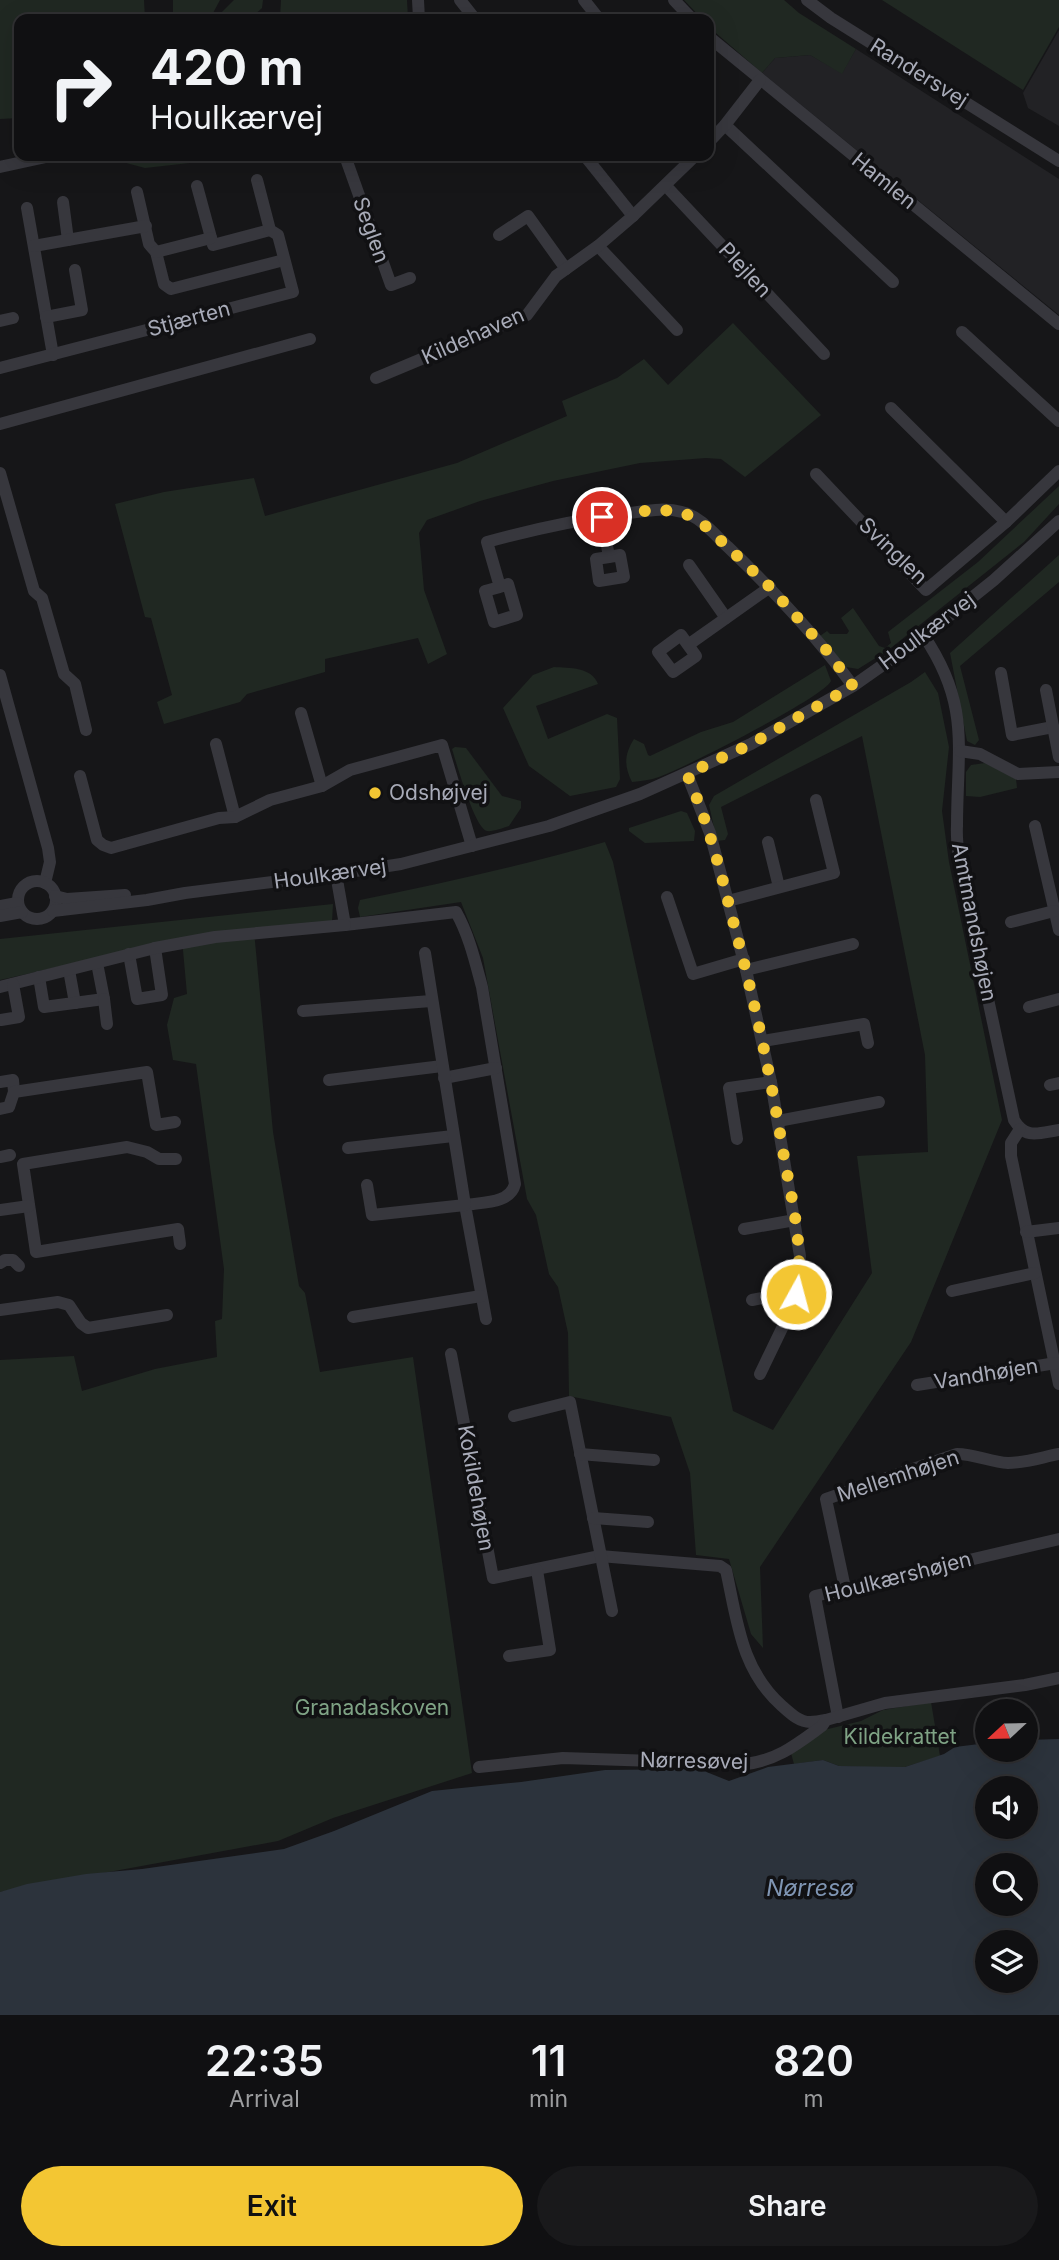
<!DOCTYPE html>
<html lang="en">
<head>
<meta charset="utf-8">
<style>
  body { margin:0; font-family:Inter,sans-serif; background:#19191b; color:#f1f3f6; height:100vh; display:flex; flex-direction:column; font-size:26px; white-space:nowrap }
  * { box-sizing:border-box; margin:0 }
  p { font-size:23px; color:#9c9d9f }
  .icon { flex:none; width:38px; height:38px; fill:none; stroke:currentColor; stroke-width:2; stroke-linecap:round; stroke-linejoin:round }
  .map { position:relative; height:2015px; overflow:hidden }
  .sheet { display:flex; flex-direction:column; background:#101012; flex:1 }
  .sheet>* { flex:none }
  .hud { position:absolute; left:14px; top:14px; width:700px; height:147px; border-radius:14px; box-shadow:0 7px 28px #0002,0 0 0 2px #303032; background:#101012; color:#f1f3f6; overflow:hidden }
  .needle { width:46px; rotate:248deg }
  .tools { position:absolute; left:975px; top:1699px; display:grid; gap:14px }
  .tools a { display:grid; place-items:center; width:63px; height:63px; border-radius:50%; background:#101012; box-shadow:0 7px 28px #0002,0 0 0 2px #303032; font-size:35px }
  .pin { position:absolute; display:grid; place-items:center; width:60px; height:60px; color:#fff; margin:-30px; border:4px solid #fff; border-radius:50%; box-shadow:0 2px 7px #0007 }
  .me { position:absolute; width:77px; margin:-38px; rotate:7deg; stroke-linejoin:round; filter:drop-shadow(0 0 5px #0008) }
  .turn { display:flex; align-items:center; gap:24px; height:147px; padding:0 21px; font-size:32px }
  .turn .icon { width:91px; height:91px; stroke-width:2.5 }
  .turn b { display:block; font-size:49px; line-height:60px }
  .eta { display:flex; justify-content:space-evenly; align-items:center; height:119px; text-align:center }
  .eta b { font-size:42px; font-weight:600; line-height:49px }
  .cta { display:flex; gap:14px; margin-top:auto; padding:14px 21px }
  .cta a { flex:1; height:80px; border-radius:42px; background:#f3c633; color:#111; font-size:28px; font-weight:600; line-height:80px; text-align:center }
  .cta a+a { background:#19191b; color:#f1f3f6 }
  .map>svg:first-child { display:block }
</style>
</head>
<body>
<div class="map">
<svg width="1059" height="2015" viewBox="0 0 1059 2015">
  <rect width="100%" height="100%" fill="#161618"/>
  <g fill="#222225">
    <path d="M1059,30v96l-31,-18 -5,-15z"/>
    <path d="M856,49l203,130v136l-297,-242 13,-15 35,-3 32,18z"/>
  </g>
  <g fill="#202822">
    <path d="M0,0h144l1,19h-126v99l-19,1z"/>
    <path d="M173,0h47l-7,13 -40,1z"/>
    <path d="M234,0h29l-1,8 -12,11h-22l-9,-4z"/>
    <path d="M281,0h126l1,19h-128z"/>
    <path d="M684,0h100l15,13 57,36 -14,25 -32,-19 -35,3 -13,15 -53,-46v-8h-7z"/>
    <path d="M882,0h177v27l-36,63z"/>
    <path d="M100,156h152l-107,12z"/>
    <path d="M733,323l88,92 -76,62 -24,-18 -15,-1 -66,5 -87,18 -73,20 -53,19 -8,13 5,57 23,64 -19,10 -10,-26 -93,21v13l-78,22 -7,8 -76,22 -7,-22 15,-7 -21,-77 -6,-1 -30,-113 49,-12 90,-14 11,38 192,-53 110,-47 -5,-15 55,-23 27,-19 24,26z"/>
    <path d="M1059,486v18l-35,38 -137,109 -29,18 -12,-2 -26,-31 7,-5 3,3h17l2,-3 -8,-13 12,-10 26,38 6,2 6,-5 -3,-11 90,-70z"/>
    <path d="M1059,555v27l-99,84 19,74 -4,5 -8,-4 -17,-88z"/>
    <path d="M825,665l6,16c-7,16 -147,87 -172,96 -8,3 -18,4 -27,5 -8,-16 -8,-27 2,-43l10,5 4,11 2,1 51,-24 32,-10z"/>
    <path d="M554,667c15,1 38,0 44,17l-62,22 12,33 59,-25 10,4 3,61 -4,8 -46,9 -41,-30 -26,-58 30,-33z"/>
    <path d="M925,672l13,21 11,54 -7,64 7,51 53,258 -91,222 -151,225 3,81 -12,-14 -22,-75 -33,-4 -6,-82 -19,-56 -102,-21 -1,-63 -10,-46 -9,-13 -13,-59 -9,-16 -44,-241 -22,-56 -101,15 -2,-9 2,-8c83,-17 164,-35 245,-58l8,20 120,549 40,19 99,-157 -15,-117 71,-4 -3,-97 -63,-319 -141,71 7,27 -3,6 -8,1 -8,-36 5,-9 197,-114z"/>
    <path d="M455,747l11,1 36,48 19,5v7l-12,18c-6,2 -17,6 -22,5 -12,-2 -31,-69 -35,-82z"/>
    <path d="M985,763l31,16 1,9 -37,9 -14,-1v-24l5,-7z"/>
    <path d="M681,811l6,2 8,18 -1,10 -49,2 -16,-12v-3z"/>
    <path d="M333,904l-1,18 -78,9 19,201 26,154 6,7 15,79 93,-15 59,416 -139,45 -55,23 -278,51v-532l74,-4 8,35 73,-22 62,-12 -2,-36 7,-2 2,-50 -28,-205 -23,-4 -6,-35 7,-27 13,-4 -5,-55 -182,41v-41z"/>
    <path d="M931,1702l9,54 -35,11 -18,1 -48,-2 -16,-6 -29,4 -3,-11 33,-23 37,-9 22,-11z"/>
  </g>
  <path fill="#2c333c" fill-rule="evenodd" d="M1059,1739v276h-1059v-123l27,-8 59,-10 56,-5 142,-20 50,-18 98,-40 89,-9 84,-12 94,-1 30,12 39,-14 55,-7 16,6 66,1 39,-13 11,-7 32,-4v7h39v-10zM987,1788h39v39h-39zM987,1866h39v38h-39zM987,1942h39v39h-39z"/>
  <g fill="none" stroke-linecap="round" stroke-linejoin="round">
    <g stroke="#37373d" stroke-width="12">
      <path d="M418,0l1,19"/>
      <path d="M460,0l15,19"/>
      <path d="M584,0l15,19"/>
      <path d="M674,0l18,19"/>
      <path d="M807,0l24,18 228,143"/>
      <path d="M709,37l350,287"/>
      <path d="M725,125l168,157"/>
      <path d="M709,142l16,-17 35,-45"/>
      <path d="M345,156l46,129 19,-7"/>
      <path d="M585,156l48,60"/>
      <path d="M0,167l46,-10"/>
      <path d="M197,186l16,59 57,-15"/>
      <path d="M666,186l158,168"/>
      <path d="M137,192l12,52 7,8 8,32 7,5 113,-29"/>
      <path d="M63,202l5,38"/>
      <path d="M27,208l26,147"/>
      <path d="M499,235l29,-19 38,53"/>
      <path d="M34,246l112,-20"/>
      <path d="M598,246l79,84"/>
      <path d="M156,252l55,-14"/>
      <path d="M46,317l36,-7 -7,-40"/>
      <path d="M0,321l13,-3"/>
      <path d="M962,332l97,89"/>
      <path d="M0,368l293,-76 -15,-57 -8,-5 -13,-50"/>
      <path d="M376,378l151,-63 29,-39 42,-30 35,-30 62,-60"/>
      <path d="M891,408l115,114"/>
      <path d="M0,424l310,-85"/>
      <path d="M0,473l34,118 8,7 22,76 11,10 11,46"/>
      <path d="M816,474l110,116 80,-68 53,-51"/>
      <path d="M602,517l7,40 -13,2 3,22 25,-4 -4,-22 -11,2"/>
      <path d="M689,565l37,53"/>
      <path d="M500,587l-15,4 9,31 23,-7 -9,-31 -8,3 -13,-45c47,-13 94,-23 142,-29 17,-2 35,-6 53,-1 18,4 33,23 46,35 45,43 88,88 125,139"/>
      <path d="M924,636c47,70 33,112 33,190 -1,15 2,29 3,43l54,251c12,20 25,13 45,10"/>
      <path d="M688,645l8,11 -23,16 -15,-20 23,-17 7,10 82,-58"/>
      <path d="M1001,673l11,62 41,-8"/>
      <path d="M0,675l48,173 2,14 -5,21"/>
      <path d="M1046,690l13,67"/>
      <path d="M301,713l21,73"/>
      <path d="M216,744l19,73"/>
      <path d="M960,751l20,3 38,20 41,-2"/>
      <path d="M687,774l23,59 36,137 25,112 29,174 -4,38 -10,26 -26,54"/>
      <path d="M80,776l17,64 6,5 8,3 108,-30 16,-1 35,-17 52,-14 28,-16 92,-25 30,101"/>
      <path d="M1035,826l24,104"/>
      <path d="M768,842l11,45"/>
      <path d="M336,874l9,51 111,-13c13,23 19,49 26,75l33,197c-5,20 -32,18 -50,21l21,114"/>
      <circle cx="37" cy="900" r="19"/>
      <path d="M55,896l12,3 58,-4"/>
      <path d="M667,897l26,77 51,-15"/>
      <path d="M728,901l106,-28 -18,-73"/>
      <path d="M0,906l17,-3"/>
      <path d="M53,911l94,-11 38,-7 151,-19 65,-10 148,-38 91,-32 111,-50 102,-58 71,-50 70,-56 65,-59"/>
      <path d="M0,916l22,-4"/>
      <path d="M1011,922l43,-11"/>
      <path d="M129,954l8,45 25,-4 -7,-47"/>
      <path d="M69,970l6,33"/>
      <path d="M746,970l107,-26"/>
      <path d="M39,977l5,30 60,-8 -7,-36"/>
      <path d="M0,987l155,-39 60,-11 130,-12"/>
      <path d="M104,999l3,25"/>
      <path d="M1029,1007l30,-8"/>
      <path d="M303,1011l128,-10"/>
      <path d="M1,1020l18,-3 -6,-33"/>
      <path d="M763,1041l101,-17 4,19"/>
      <path d="M444,1078l52,-10"/>
      <path d="M329,1080l113,-14"/>
      <path d="M0,1082l13,-2 1,12"/>
      <path d="M1050,1085l9,-2"/>
      <path d="M0,1109l9,-2 5,-15 133,-20 9,53 19,-3"/>
      <path d="M778,1121l101,-19"/>
      <path d="M1020,1129l-9,14v13l48,228"/>
      <path d="M737,1139l-8,-51 42,-6"/>
      <path d="M348,1148l105,-12"/>
      <path d="M0,1157l10,-2"/>
      <path d="M176,1159h-17l-12,-7 -20,-5 -104,17 13,88 142,-23 2,15"/>
      <path d="M367,1185l5,30 93,-10 -40,-252"/>
      <path d="M0,1210l29,-4"/>
      <path d="M744,1229l51,-9"/>
      <path d="M1026,1232l33,-4"/>
      <path d="M0,1263l5,-3h8l6,6"/>
      <path d="M952,1291l83,-18"/>
      <path d="M752,1300l34,-7 10,1"/>
      <path d="M0,1310l58,-8 11,3 12,18 7,5 79,-13"/>
      <path d="M353,1317l128,-21"/>
      <path d="M451,1354l42,224 107,-22 120,10 6,4c11,50 15,100 56,136 8,7 17,16 28,16 5,0 11,-1 16,-2"/>
      <path d="M917,1385l139,-22"/>
      <path d="M514,1416l56,-14 42,209"/>
      <path d="M580,1454l74,6"/>
      <path d="M593,1518l55,4"/>
      <path d="M845,1588l-19,-89 131,-45c18,0 33,8 51,9 16,0 35,-6 51,-9"/>
      <path d="M509,1656l41,-6 -13,-80"/>
      <path d="M838,1717l-23,-121 244,-57"/>
      <path d="M479,1767l84,-9 183,6c32,-4 51,-20 76,-38l4,-6 59,-17 140,-18 34,-7"/>
    </g>
  </g>
  <g fill="none" stroke-linecap="round" stroke-linejoin="round">
    <path stroke="#f3c633" stroke-width="12" stroke-dasharray="0 21.6" d="M602,517c35,-4 67,-15 98,4l70,66 58,65 25,34 -102,58 -64,30c20,46 33,94 45,143 21,77 38,155 51,234 8,47 22,96 13,143"/>
  </g>
  <circle fill="#f3c633" stroke="#111113" stroke-width="2.5" cx="375" cy="793" r="7"/>
  <g text-anchor="middle" stroke-width="7" stroke-linejoin="round" paint-order="stroke">
    <g font-size="21" fill="#a8abb8" stroke="#111113">
      <text transform="translate(919 73) rotate(32)" y="7">Randersvej</text>
      <text transform="translate(884 181) rotate(39)" y="7">Hamlen</text>
      <text transform="translate(371 230) rotate(70)" y="7">Seglen</text>
      <text transform="translate(745 270) rotate(47)" y="7">Plejlen</text>
      <text transform="translate(189 319) rotate(-15)" y="7">Stjærten</text>
      <text transform="translate(473 336) rotate(-24)" y="7">Kildehaven</text>
      <text transform="translate(893 551) rotate(44)" y="7">Svinglen</text>
      <text transform="translate(927 631) rotate(-37)" y="7">Houlkærvej</text>
      <text transform="translate(330 874) rotate(-8)" y="7">Houlkærvej</text>
      <text transform="translate(974 922) rotate(79)" y="7">Amtmandshøjen</text>
      <text transform="translate(986 1374) rotate(-9)" y="7">Vandhøjen</text>
      <text transform="translate(898 1476) rotate(-18)" y="7">Mellemhøjen</text>
      <text transform="translate(476 1488) rotate(80)" y="7">Kokildehøjen</text>
      <text transform="translate(898 1577) rotate(-14)" y="7">Houlkærshøjen</text>
      <text transform="translate(694 1761) rotate(1)" y="7">Nørresøvej</text>
    </g>
    <g font-size="21" fill="#a8abb8" stroke="#111113" text-anchor="start">
      <text x="389" y="800">Odshøjvej</text>
    </g>
    <g font-size="21" fill="#7fa385" stroke="#111113">
      <text x="372" y="1715">Granadaskoven</text>
      <text x="900" y="1744">Kildekrattet</text>
    </g>
    <g font-size="23" font-style="italic" fill="#7f95b3" stroke="#111113">
      <text x="810" y="1896">Nørresø</text>
    </g>
  </g>
</svg>
<div class="tools">
<a><svg class="needle" viewBox="-14 -14 28 28"><path d="M0-13l5 13h-10z" fill="#e53935"/><path d="M0 13l5-13h-10z" fill="#9c9d9f"/></svg></a>
<a><svg class="icon" aria-label="sound" viewBox="0 0 24 24"><path d="M4 9h4l5-4v14l-5-4H4zM17 9q2 3 0 6"/></svg></a>
<a><svg class="icon" aria-label="search" viewBox="0 0 24 24"><circle cx="10" cy="10" r="6"/><path d="M15 15l6 6"/></svg></a>
<a><svg class="icon" aria-label="layers" viewBox="0 0 24 24"><path d="M12 4l9 5-9 5-9-5zM3 14l9 5 9-5"/></svg></a>
</div>
<div class="pin" style="left:602px;top:517px;background:#d93025"><svg class="icon" aria-label="arrive" viewBox="0 0 24 24"><path d="M6 21V4h12l-3 4 3 4H6"/></svg></div>
<svg class="me" style="left:796px;top:1294px" viewBox="-20 -20 40 40"><circle r="17" fill="#f3c633" stroke="#fff" stroke-width="3"/><path d="M0-11L8 9 0 5-8 9z" fill="#fff"/></svg>
<div class="hud">
<div class="turn"><svg class="icon" aria-label="right" viewBox="0 0 24 24"><path d="M7 20v-9h11M14 6l5 5-5 5"/></svg><div><b>420 m</b>Houlkærvej</div></div>
</div>
</div>
<section class="sheet">
<div class="eta">
<div><b>22:35</b><p>Arrival</p></div>
<div><b>11</b><p>min</p></div>
<div><b>820</b><p>m</p></div>
</div>
<div class="cta"><a>Exit</a><a>Share</a></div>
</section>
</body>
</html>
